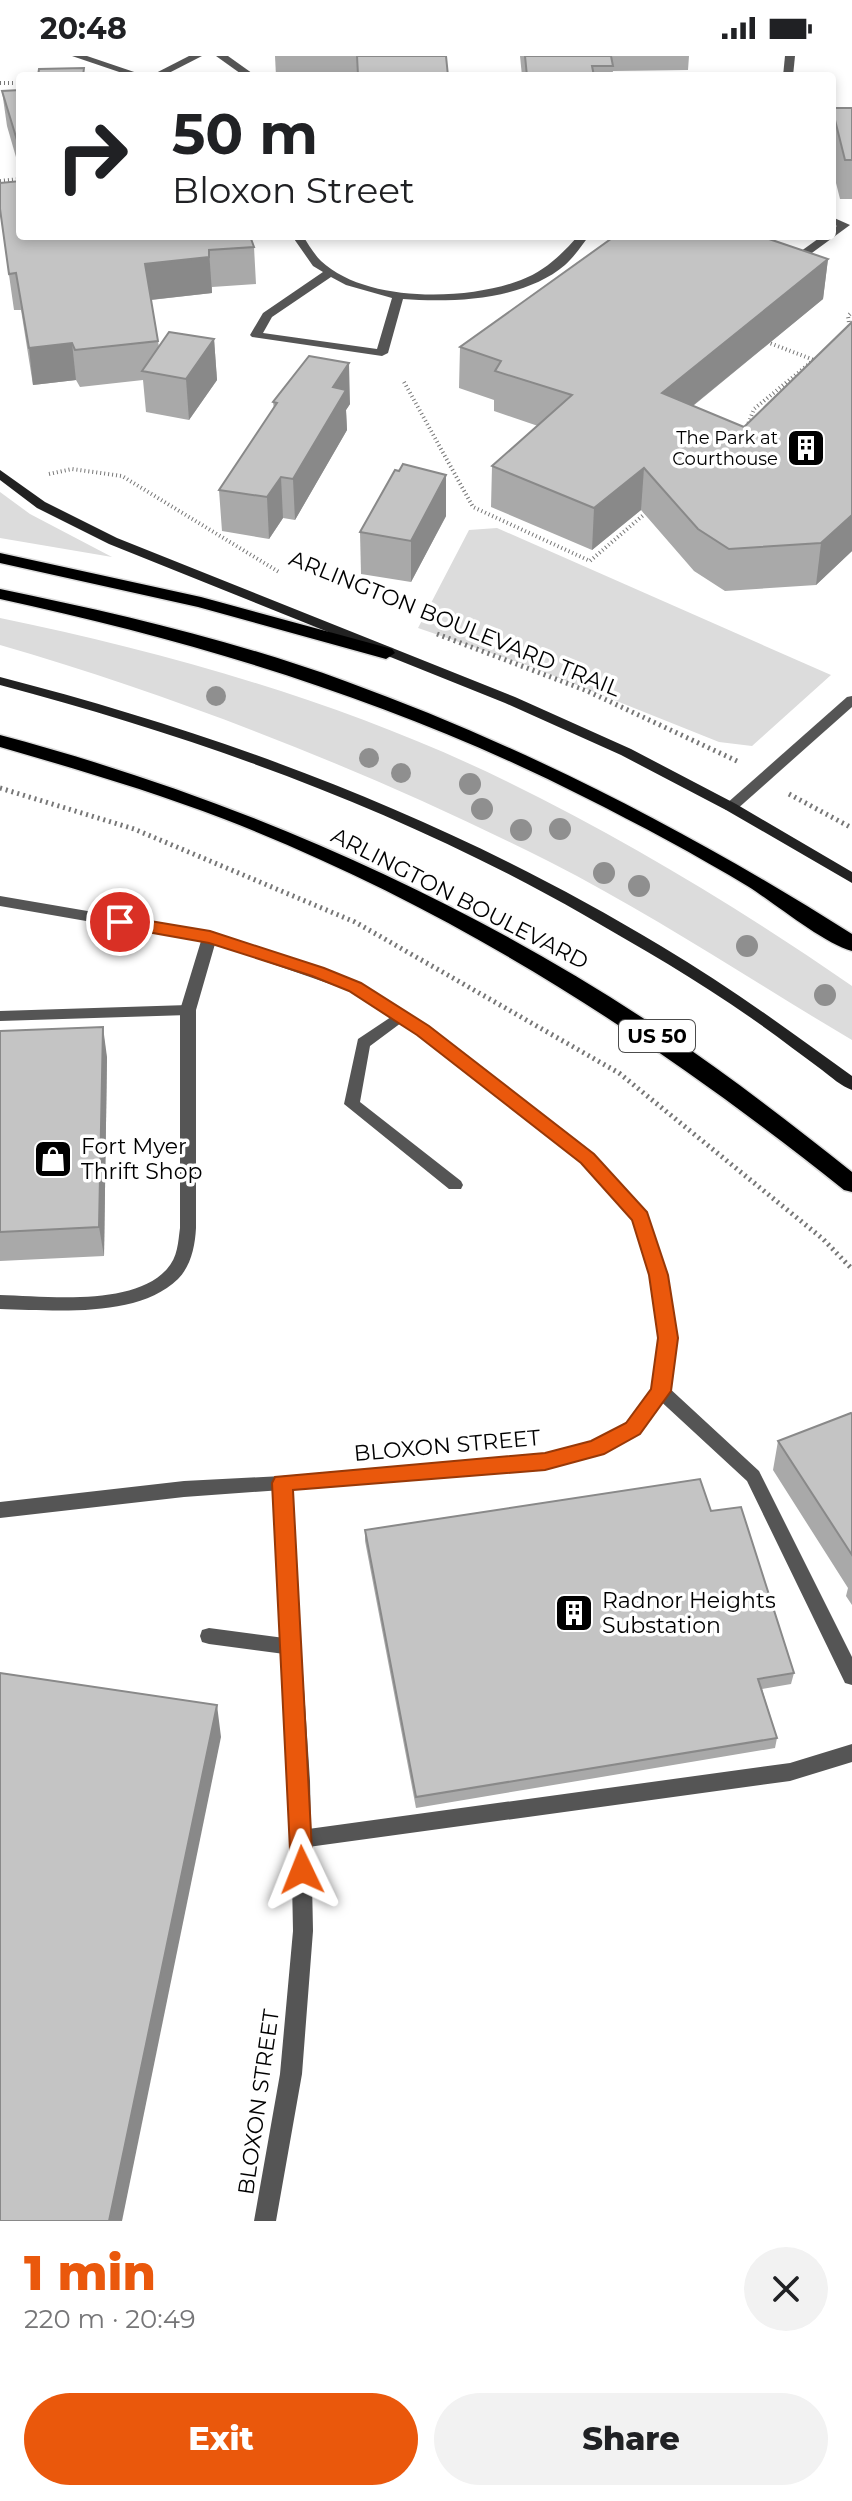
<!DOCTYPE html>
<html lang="en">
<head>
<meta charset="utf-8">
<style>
  body { margin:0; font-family:Montserrat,sans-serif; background:#f2f2f2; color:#202124; height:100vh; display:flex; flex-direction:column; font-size:30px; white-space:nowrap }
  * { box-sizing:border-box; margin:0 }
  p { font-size:26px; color:#757577 }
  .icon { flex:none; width:44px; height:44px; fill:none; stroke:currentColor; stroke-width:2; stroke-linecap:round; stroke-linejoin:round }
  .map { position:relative; height:2165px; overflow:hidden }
  .details { display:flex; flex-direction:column; background:#fff; flex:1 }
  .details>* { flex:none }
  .hud { position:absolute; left:16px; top:16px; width:820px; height:168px; border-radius:8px; box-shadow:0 4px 12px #0003; background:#fff; color:#202124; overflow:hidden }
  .pin { position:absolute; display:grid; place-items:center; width:68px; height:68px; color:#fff; margin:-34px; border:4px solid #fff; border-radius:50%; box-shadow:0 2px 8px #0007 }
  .me { position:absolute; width:88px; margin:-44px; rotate:358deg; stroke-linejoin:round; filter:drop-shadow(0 0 6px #0008) }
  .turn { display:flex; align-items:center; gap:28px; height:168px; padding:0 24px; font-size:36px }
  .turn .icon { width:104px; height:104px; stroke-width:2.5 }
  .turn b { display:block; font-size:56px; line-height:68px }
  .round { display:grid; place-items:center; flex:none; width:84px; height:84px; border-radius:42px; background:#f2f2f2 }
  .headline { display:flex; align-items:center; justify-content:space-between; height:136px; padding:0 24px }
  h1 { font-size:48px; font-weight:800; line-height:60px; color:#ea580c }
  .action { display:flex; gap:16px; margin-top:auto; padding:16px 24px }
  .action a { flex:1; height:92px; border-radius:48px; background:#ea580c; color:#fff; font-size:32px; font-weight:800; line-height:92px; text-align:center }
  .action a+a { background:#f2f2f2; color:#202124 }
  .status { display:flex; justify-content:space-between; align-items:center; height:56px; padding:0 40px; background:#fff; direction:ltr }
  .status svg { height:22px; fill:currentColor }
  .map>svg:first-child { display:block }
</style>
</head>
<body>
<div class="status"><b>20:48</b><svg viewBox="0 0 49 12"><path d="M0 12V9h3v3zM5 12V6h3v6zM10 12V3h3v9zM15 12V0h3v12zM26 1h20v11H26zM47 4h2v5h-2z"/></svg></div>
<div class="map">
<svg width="852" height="2165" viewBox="0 0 852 2165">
  <rect width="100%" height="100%" fill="#fff"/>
  <g fill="#dcdcdc">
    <path d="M0,436l30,22 82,43 -112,-19z"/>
    <path d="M497,472l334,147 -79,71 -33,-4 -190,-76 -111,-38 51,-98z"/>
    <path d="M0,562c171,35 351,87 508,164 120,59 234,128 344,204v54c-100,-59 -198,-125 -302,-178 -175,-88 -361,-162 -550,-217z"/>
  </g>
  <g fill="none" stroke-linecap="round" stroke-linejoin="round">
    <defs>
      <g id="trunk">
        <path d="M0,497l201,44 191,52 3,4 -9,6 -188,-52 -198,-44z"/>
        <path d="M0,533c116,24 233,51 345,92 179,65 346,151 507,253v17c-29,-8 -75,-46 -103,-64 -53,-32 -109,-62 -165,-90 -185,-94 -381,-154 -584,-198z"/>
        <path d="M0,679c237,63 463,162 667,299 64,43 125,90 185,138v20l-8,-2c-192,-153 -389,-281 -620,-371 -73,-28 -148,-50 -224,-72z"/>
      </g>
    </defs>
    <use href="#trunk" stroke="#dbdbdb" stroke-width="3"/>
    <g stroke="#777" stroke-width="4" stroke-dasharray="1 3" stroke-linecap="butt">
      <path d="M0,27h20"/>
      <path d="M0,125l20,-2"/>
      <path d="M850,274l-2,-14 4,-4"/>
      <path d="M767,286l47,18"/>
      <path d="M404,326l69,125 117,54 58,-50"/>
      <path d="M747,371l7,-18 61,-50"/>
      <path d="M49,418l23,-5 50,7 157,96"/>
    </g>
    <g stroke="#777" stroke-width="5" stroke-dasharray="2 4" stroke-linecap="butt">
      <path d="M437,578l148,56 152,71"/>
      <path d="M0,732l134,41 221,93 264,151 204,166 29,30"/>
      <path d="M789,738l63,34"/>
    </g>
    <g fill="#555" fill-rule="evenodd">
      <path d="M189,0h13l-39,20h-13z"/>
      <path d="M216,0h12l28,20h-12z"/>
      <path d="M832,161l18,8 -45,33h-8v-4l25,-18h10v-7l5,-3 -5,-2z"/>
      <path d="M292,180h11c5,8 11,18 18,25 45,42 146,40 200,19 24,-9 40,-25 57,-44h11c-7,9 -15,21 -24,29 -41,35 -112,38 -162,34l-15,54 -6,3 -130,-19 -2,-2 13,-22 60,-41 -10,-6zM331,221l15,8 46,13 -15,51 -114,-16 9,-16z"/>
      <path d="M188,949l8,5 -8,5 -188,6v-10z"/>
      <path d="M400,955l8,5 -3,4 -35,26 -10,56 101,79 2,4 -2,4h-12l-105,-85 14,-65z"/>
      <path d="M661,1328l6,2 92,85 93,186v28l-7,-2 -98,-202 -92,-85 -3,-5 3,-5z"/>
      <path d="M282,1420l6,2 3,5 -3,5 -6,2 -98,7 -184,21v-16l184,-21z"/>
      <path d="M209,1572l83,11 7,2 2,6 -2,6 -7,2 -83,-11 -7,-2 -2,-6 2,-6z"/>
      <path d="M852,1688v18l-62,19 -489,67 -7,-2 -3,-7 3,-7 7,-2 489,-67z"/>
    </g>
    <g fill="#555" fill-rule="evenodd">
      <path d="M72,0h15l59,20h-15z"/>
      <path d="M785,0h10l-2,20h-10z"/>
      <path d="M0,840l210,36 150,51 68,44 166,128 54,62 19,58 10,63 -7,53 -31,42 -37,20 -57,15 -254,22 19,291 3,150 -11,143 -26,147h-22l26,-147 13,-143 -3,-150 -17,-298 3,-5 6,-2 263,-22 47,-12 35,-19 26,-34 6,-51 -8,-63 -18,-55 -51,-57 -164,-128 -68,-44 -135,-47 -19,66v218c-1,18 -5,38 -18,51 -41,40 -125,31 -178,30v-14c47,1 133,12 167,-26 11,-12 11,-27 13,-41v-218l21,-69 -201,-35z"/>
    </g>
    <path fill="#555" fill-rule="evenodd" d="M852,640v11l-116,103h-10l-2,-3 2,-3 121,-107z"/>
    <g fill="#222" fill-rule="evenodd">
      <path d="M0,414l45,32 72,36 398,159 116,52 105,55 116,68v11l-126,-73 -105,-55 -116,-52 -396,-159 -72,-36 -37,-28z"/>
      <path d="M0,621c236,61 452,143 661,269 66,39 129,85 191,130v14c-11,-4 -21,-13 -30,-20 -23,-17 -45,-34 -68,-50 -55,-39 -113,-72 -170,-105 -183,-105 -381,-176 -584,-230z"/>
    </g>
    <use href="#trunk" fill="#000" fill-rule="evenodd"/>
  </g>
  <g fill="#8f8f8f">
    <circle cx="216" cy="640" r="10"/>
    <circle cx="369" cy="702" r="10"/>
    <circle cx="401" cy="717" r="10"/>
    <circle cx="470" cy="728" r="11"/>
    <circle cx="482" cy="753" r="11"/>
    <circle cx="560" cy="773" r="11"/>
    <circle cx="521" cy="774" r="11"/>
    <circle cx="604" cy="817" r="11"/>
    <circle cx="639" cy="830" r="11"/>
    <circle cx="747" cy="890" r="11"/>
    <circle cx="825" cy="939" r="11"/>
  </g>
  <g fill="#a9a9a9">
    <path d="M275,0h171l2,20h-172z"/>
    <path d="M520,0h169l-1,14 -75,1 -1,5h-90z"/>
    <path d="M20,34v81l-13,-45 -5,-35z"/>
    <path d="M832,52h20v91h-12l-8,-32z"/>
    <path d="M0,156l254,35 2,37 -44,3v6l-61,7 8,47 55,-8 3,41 -28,40 -43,-8 -3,-32 -63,7 -4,-7 -43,5 -12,-75h-7z"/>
    <path d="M828,203l-5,40 -130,107 51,21 108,-105v229l-36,34 -91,6 -31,-20 -53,-61 -49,40 -101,-43 1,-41 46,-40 -44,-15v-11l-35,-12 1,-41z"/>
    <path d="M273,346l77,2 -4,6 1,20 -52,90 -12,-2 -14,21 -47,-8 -3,-41 55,-81z"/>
    <path d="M446,419v41l-35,66 -50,-8 -1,-42z"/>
    <path d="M0,975l107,26 -3,199 -104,5z"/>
    <path d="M852,1358v191l-6,-9 2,-8 -75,-118 5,-29z"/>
    <path d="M711,1455l83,162 -3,11 -29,5 15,49 -2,10 -359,60 -51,-267v-11z"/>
  </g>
  <g fill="#898989">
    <path d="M209,194l3,43 -63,7 -4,-36z"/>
    <path d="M828,203l-5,40 -165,135 4,-41z"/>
    <path d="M214,283l3,41 -28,40 -3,-41z"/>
    <path d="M72,287l4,37 -43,5 -4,-37z"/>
    <path d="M349,307l1,41 -4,6 1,20 -52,90 -2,-41 40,-92z"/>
    <path d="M644,412l-3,42 -49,40 2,-42z"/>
    <path d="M446,419v41l-35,66v-41z"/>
    <path d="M281,421l2,41 -14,21 -2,-42z"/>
    <path d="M852,459v36l-36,34 5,-42z"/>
    <path d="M103,971l4,30 -3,199 -5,-29z"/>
    <path d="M217,1649l4,32 -99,484h-13z"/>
  </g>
  <g fill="#c4c4c4" stroke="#898989" stroke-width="2">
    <path d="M357,0h89l2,20 -90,-1z"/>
    <path d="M525,0h86l2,10h-21l2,10h-67z"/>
    <path d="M84,12l-1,8h-45l1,-7z"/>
    <path d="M20,34v60l-18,-59z"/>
    <path d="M832,52h20v52h-7z"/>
    <path d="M20,125v55h230l4,11 -45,3v7l-64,7 13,77 -83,9 -3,-7 -43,5 -13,-75 -7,1 -9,-65v-26z"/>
    <path d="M615,180h145l68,23 -166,134 82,34 108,-105v193l-31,28 -92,6 -31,-20 -54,-61 -50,40 -102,-42 80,-71 -77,-24 6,-10 -41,-14z"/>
    <path d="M169,276l45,7 -28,40 -44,-8z"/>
    <path d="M309,300l40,7 -16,24 13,3 -53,89 -12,-2 -14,20 -48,-7 58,-87 -4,-1z"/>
    <path d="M403,408l43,11 -35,66 -51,-9 35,-62 4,1z"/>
    <path d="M103,971l-4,200 -99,5v-201z"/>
    <path d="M851,1357l1,1v141l-74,-114z"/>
    <path d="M700,1423l11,32 30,-4 53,166 -36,6 19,59 -361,59 -51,-267z"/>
    <path d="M0,1617l217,32 -108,516h-109z"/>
  </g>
  <path fill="#ea580c" stroke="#983908" stroke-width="2" d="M120,860l90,15 114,37 37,15 68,43 165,128 53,58 21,63 10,63 -7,53 -31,43 -36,20 -59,16 -252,20 20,380 -3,7 -8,3 -8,-3 -3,-7 -19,-387 3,-6 270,-24 46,-12 35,-18 25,-34 7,-51 -9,-63 -17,-55 -51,-57 -164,-128 -68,-44 -37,-15 -103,-33 -95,-17 -2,-4 2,-4z"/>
  <defs>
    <symbol id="building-square" viewBox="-11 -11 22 22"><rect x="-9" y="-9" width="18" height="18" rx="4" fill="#000" stroke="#fff"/><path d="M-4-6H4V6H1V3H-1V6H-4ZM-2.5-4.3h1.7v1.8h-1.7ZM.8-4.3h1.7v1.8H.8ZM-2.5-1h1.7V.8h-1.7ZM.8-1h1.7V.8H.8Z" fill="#fff"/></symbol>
    <symbol id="shop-square" viewBox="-11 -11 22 22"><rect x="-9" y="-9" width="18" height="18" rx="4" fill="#000" stroke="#fff"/><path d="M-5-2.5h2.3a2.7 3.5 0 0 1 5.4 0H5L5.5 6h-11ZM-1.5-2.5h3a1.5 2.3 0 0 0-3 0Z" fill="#fff"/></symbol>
  </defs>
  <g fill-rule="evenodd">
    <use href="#building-square" x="784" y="370" width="44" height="44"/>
    <use href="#shop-square" x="31" y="1081" width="44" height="44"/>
    <use href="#building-square" x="552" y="1535" width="44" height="44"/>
  </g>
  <g text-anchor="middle" stroke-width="7" stroke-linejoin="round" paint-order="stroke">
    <g font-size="18" fill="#000" stroke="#fff" text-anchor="end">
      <text x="778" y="388">The Park at<tspan x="778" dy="21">Courthouse</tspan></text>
    </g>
    <rect fill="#fff" stroke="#4c4c4c" stroke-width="2" x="619" y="964" width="76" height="32" rx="6"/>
    <g font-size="20" font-weight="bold" fill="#000">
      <text x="657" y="987">US 50</text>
    </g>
    <g font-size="22" fill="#000" stroke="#fff">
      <text transform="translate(455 567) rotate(22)" y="8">ARLINGTON BOULEVARD TRAIL</text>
      <text transform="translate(460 842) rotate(27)" y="8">ARLINGTON BOULEVARD</text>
      <text transform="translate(447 1389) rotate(-5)" y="8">BLOXON STREET</text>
      <text transform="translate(258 2046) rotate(-82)" y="8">BLOXON STREET</text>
    </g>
    <g font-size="22" fill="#000" stroke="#fff" text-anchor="start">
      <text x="81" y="1098">Fort Myer<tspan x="81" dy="25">Thrift Shop</tspan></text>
      <text x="602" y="1552">Radnor Heights<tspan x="602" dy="25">Substation</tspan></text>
    </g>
  </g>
</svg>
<div class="pin" style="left:120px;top:866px;background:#d93025"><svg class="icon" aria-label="arrive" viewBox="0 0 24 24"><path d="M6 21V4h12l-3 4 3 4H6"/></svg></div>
<svg class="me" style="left:302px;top:1814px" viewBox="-20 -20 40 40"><path d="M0-17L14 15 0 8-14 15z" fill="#ea580c" stroke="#fff" stroke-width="4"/></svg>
<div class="hud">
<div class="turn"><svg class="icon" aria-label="right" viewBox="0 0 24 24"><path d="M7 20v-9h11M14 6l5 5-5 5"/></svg><div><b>50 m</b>Bloxon Street</div></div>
</div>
</div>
<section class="details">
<div class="headline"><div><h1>1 min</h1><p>220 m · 20:49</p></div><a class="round"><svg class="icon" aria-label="close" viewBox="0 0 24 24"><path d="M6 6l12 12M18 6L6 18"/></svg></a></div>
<div class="action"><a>Exit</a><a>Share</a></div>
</section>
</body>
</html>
